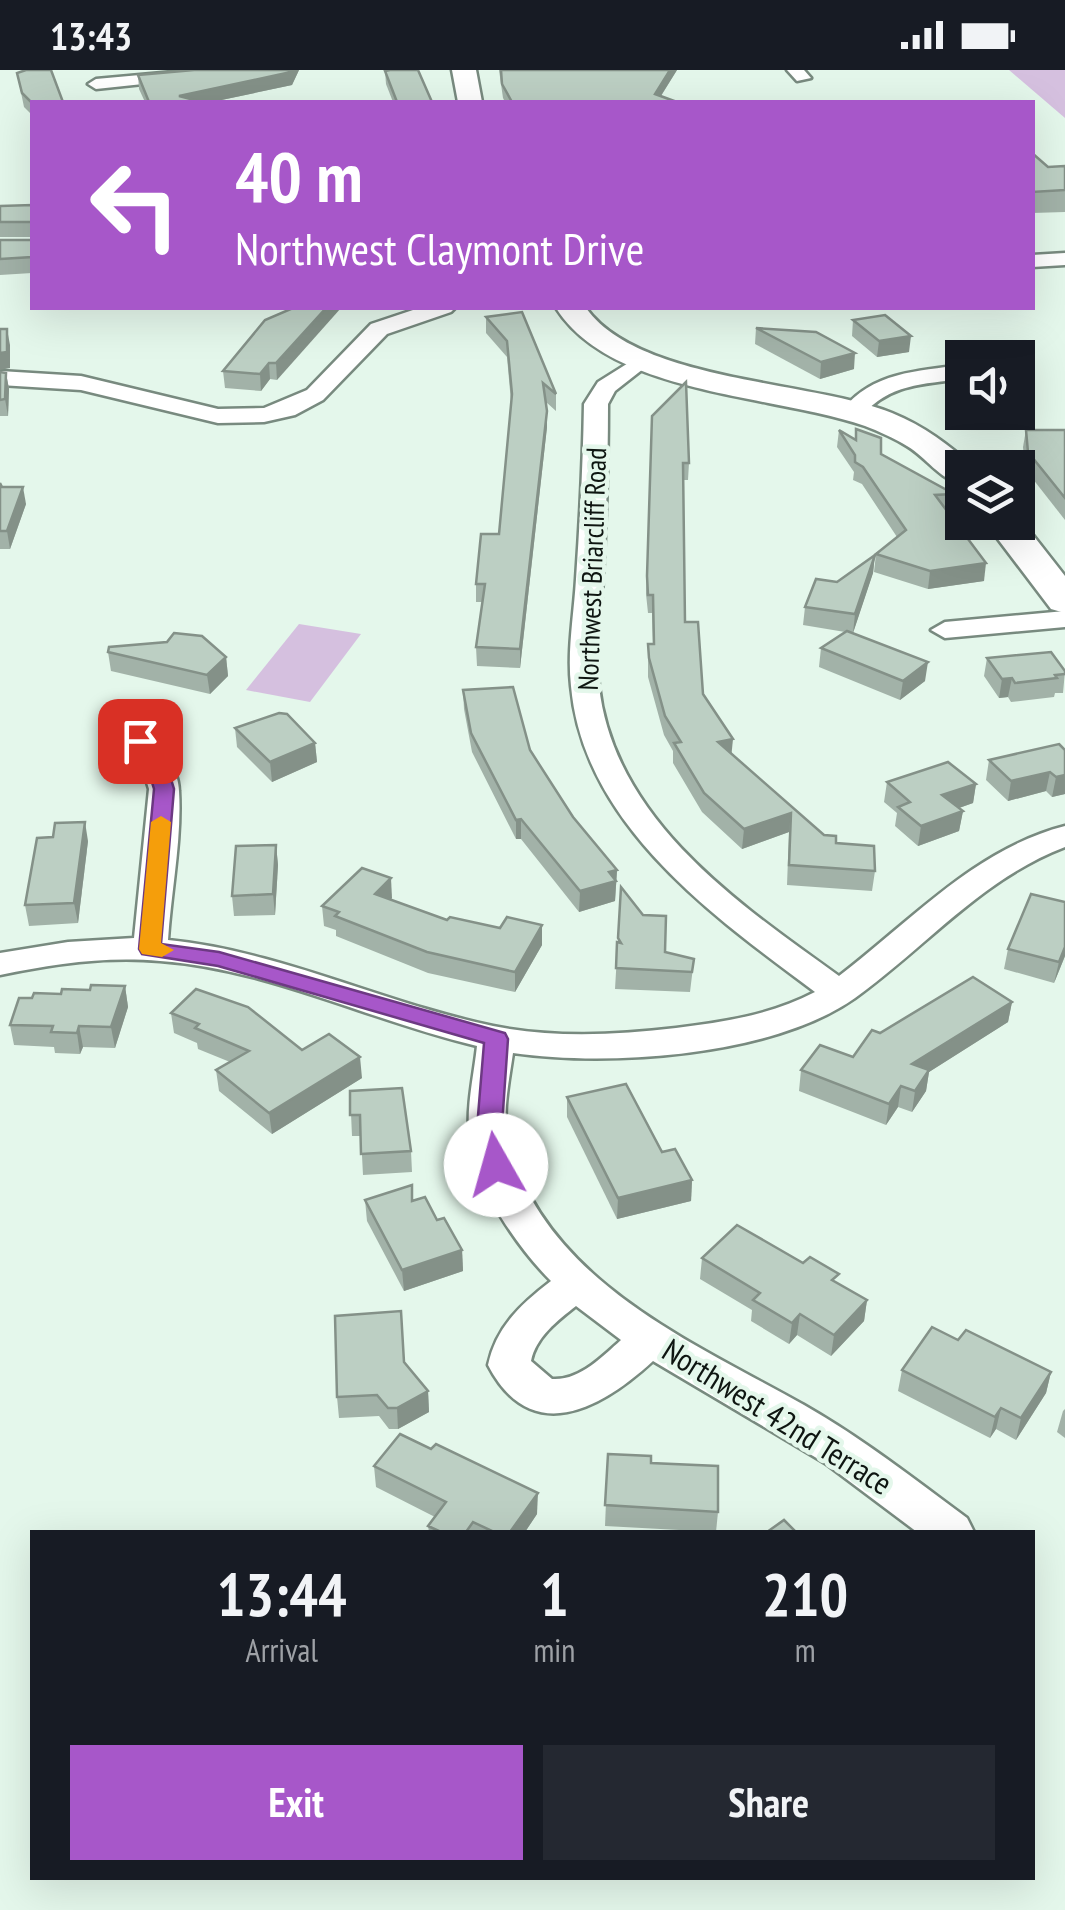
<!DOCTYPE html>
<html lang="en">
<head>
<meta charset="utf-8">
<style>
  body { margin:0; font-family:"PT Sans Narrow",sans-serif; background:#242831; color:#f1f3f6; height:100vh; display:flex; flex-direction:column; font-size:38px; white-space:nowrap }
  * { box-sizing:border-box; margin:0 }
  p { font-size:32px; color:#9ea1a6 }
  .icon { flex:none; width:55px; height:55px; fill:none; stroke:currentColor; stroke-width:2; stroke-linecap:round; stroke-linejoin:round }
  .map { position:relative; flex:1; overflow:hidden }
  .drawer { position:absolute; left:30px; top:1460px; width:1005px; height:350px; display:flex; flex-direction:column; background:#171b24; border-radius:0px; box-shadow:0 10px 40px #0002 }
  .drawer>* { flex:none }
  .banner { position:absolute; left:30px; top:30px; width:1005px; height:210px; border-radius:0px; box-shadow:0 10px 40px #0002; background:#a757c9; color:#fff; overflow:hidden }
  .fabs { position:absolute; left:945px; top:270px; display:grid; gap:20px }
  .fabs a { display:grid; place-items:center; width:90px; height:90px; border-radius:0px; background:#171b24; box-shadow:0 10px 40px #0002; font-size:50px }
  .pin { position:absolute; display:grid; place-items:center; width:85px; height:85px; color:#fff; margin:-42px; border-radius:20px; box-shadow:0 5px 15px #0006 }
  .me { position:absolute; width:110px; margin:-55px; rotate:353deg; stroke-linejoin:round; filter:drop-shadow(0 0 8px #0008) }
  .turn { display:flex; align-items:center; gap:35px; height:210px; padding:0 40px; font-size:45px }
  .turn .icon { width:130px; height:130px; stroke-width:2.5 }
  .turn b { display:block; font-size:70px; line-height:85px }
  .eta { display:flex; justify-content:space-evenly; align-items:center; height:170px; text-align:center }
  .eta b { font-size:60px; font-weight:700; line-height:70px }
  .primary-button { display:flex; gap:20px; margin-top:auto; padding:20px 40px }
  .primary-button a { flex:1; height:115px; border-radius:0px; background:#a757c9; color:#fff; font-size:40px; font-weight:700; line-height:115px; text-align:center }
  .primary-button a+a { background:#242831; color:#f1f3f6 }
  .status { display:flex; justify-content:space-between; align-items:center; height:70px; padding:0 50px; background:#171b24; direction:ltr }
  .status svg { height:28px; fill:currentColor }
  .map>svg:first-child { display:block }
</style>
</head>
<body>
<div class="status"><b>13:43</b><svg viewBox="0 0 49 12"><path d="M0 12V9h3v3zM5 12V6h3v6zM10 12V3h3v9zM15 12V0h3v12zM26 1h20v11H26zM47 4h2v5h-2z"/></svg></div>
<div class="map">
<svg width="1065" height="1840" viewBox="0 0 1065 1840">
  <rect width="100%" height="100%" fill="#e4f7eb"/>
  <g fill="#d5c0df">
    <path d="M1009,0h56v48z"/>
    <path d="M299,554l62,10 -51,68 -64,-12z"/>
  </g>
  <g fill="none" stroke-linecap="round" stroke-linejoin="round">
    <defs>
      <g id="street">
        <path d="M787,0h17l7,8 -14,3z"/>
        <path d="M184,1l8,5 -2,3 -94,10 -8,-5 8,-5z"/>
        <path d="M1065,183v12l-33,2v-12z"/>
        <path d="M419,238h36l-4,4 -64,22 -64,66 -28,15 -31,7 -46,1 -137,-33 -81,-5v-14l81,5 137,33 46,-1 43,-18 64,-66z"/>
        <path d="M641,285l11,7 -37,29 -7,13c0,58 -2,117 -5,175 -2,35 -8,72 -4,107 15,134 140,218 240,290 72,-55 136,-127 226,-150v21c-84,32 -139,100 -210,151 -82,58 -245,69 -342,55 -4,29 -12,63 -4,91 37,137 183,198 295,261 58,33 110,74 163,113l7,14h-57l-92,-69 -172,-102c-52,48 -122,87 -165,4 8,-38 33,-61 63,-84 -35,-35 -78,-98 -82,-149 -2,-29 5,-58 8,-86 -106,-25 -208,-77 -317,-85 -54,-5 -107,3 -160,14v-22l68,-11 66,-4 15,-149 -8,-26 -16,-22 4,-6c28,-7 49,31 50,56 3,48 -8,101 -11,149 112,11 215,63 325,86 60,12 122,9 183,2 48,-6 95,-13 139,-36 -102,-76 -232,-168 -244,-306 -4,-35 3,-72 5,-107 4,-58 7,-117 8,-175l14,-22zM576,1236l45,34c-19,17 -42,41 -69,39l-21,-18c5,-24 26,-40 45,-55z"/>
        <path d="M962,295v14c-38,5 -74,5 -100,37h-16l-4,-5c29,-39 76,-40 120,-46z"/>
        <path d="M1065,541v16l-120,11 -14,-8 14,-8z"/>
      </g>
      <g id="secondary">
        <path d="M452,0h24l6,32h-24z"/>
        <path d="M556,238h30c53,74 223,72 306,105 32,13 57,32 83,55h-13v16c-23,-5 -35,-26 -55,-38 -13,-8 -29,-15 -42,-20 -93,-32 -254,-31 -309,-118z"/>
        <path d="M1018,446l47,60v37l-14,-4 -66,-87h33z"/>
      </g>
    </defs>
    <use href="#street" stroke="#788a7f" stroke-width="5"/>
    <use href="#secondary" stroke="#788a7f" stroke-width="5"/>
    <use href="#street" fill="#fff" fill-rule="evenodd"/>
    <use href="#secondary" fill="#fff" fill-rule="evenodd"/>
  </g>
  <g fill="#a2b2a8">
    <path d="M24,0h27l-19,32v13l-8,-8 -7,-34z"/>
    <path d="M194,0h105l-7,15 -80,17h-67l-6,-13 -1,-14z"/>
    <path d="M388,0h30l14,32h-39l-7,-18 -1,-13z"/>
    <path d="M499,0h178l-16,26 15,6h-171l-2,-4z"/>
    <path d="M1032,83l16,14 17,-1v46l-33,1z"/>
    <path d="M32,135v68l-32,2v-35h32v-3h-32v-31z"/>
    <path d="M293,238l-16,72 -7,-1 -9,12 -36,-3 -2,-17z"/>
    <path d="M486,247l70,77v17l-10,-9 1,25 -27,241 -43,-2 -1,-19 7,-45h-7v-18l23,-50 12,-132 -4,-45 -21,-24z"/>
    <path d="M853,250l56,32 -32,5 -25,-21z"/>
    <path d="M756,258l98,41 -34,10 -65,-35z"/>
    <path d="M0,302l6,1 3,16 -1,27h-8z"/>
    <path d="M652,346l37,47 -1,17h-5l2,142 18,72 29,60 92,81 51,36 -3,20 -85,-6 2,-53 -47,17 -40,-37 -29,-49v-12l-9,-16 -16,-58v-33h5l-1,-31h-4l-2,-19z"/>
    <path d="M839,360l115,64 -2,17 -4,1 36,69 -56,8 -54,-17 2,-18 21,-17 -35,-53 -9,-4 1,-8 -17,-25z"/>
    <path d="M1026,360h39v90l-40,-51 -2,-22z"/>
    <path d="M0,413l2,4 24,17 -16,45h-10z"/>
    <path d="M875,485l-2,18 -20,60 72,48 -25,19 -81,-33 2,-19 24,-16 -42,-7 2,-18z"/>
    <path d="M108,582l118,5 2,19 -18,18 -99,-23z"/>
    <path d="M987,588l78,13 -2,22h-8l-1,4 -43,5 -3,-5 -9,1 -15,-22z"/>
    <path d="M463,620l67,60 43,67 44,53 -2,31 -36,11 -58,-73h-5l-44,-87 -8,-43z"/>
    <path d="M235,658l80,15 2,19 -45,20 -35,-35z"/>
    <path d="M1065,680v44l-13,3 -6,-6 -38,10 -22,-21 3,-20z"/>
    <path d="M887,712l89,2 -3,19 -14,5 4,3 -4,20 -41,15 -23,-20 2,-13 -13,-11z"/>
    <path d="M88,771l-10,82 -49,3 -4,-21z"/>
    <path d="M276,775l2,20 -3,50 -41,1 -2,-20z"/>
    <path d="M621,817l44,65 29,7 -4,33 -75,-3z"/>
    <path d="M392,828l-1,2 56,20 95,25 -27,47 -87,-19 -92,-37v-6l-12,-4 -2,-20z"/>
    <path d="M1008,879l57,7 -11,27 -50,-14z"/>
    <path d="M125,916l3,21 -13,41 -32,-1 -3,7 -25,-1 -1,-6 -40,-2 -4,-20 22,-27z"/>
    <path d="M1012,932l-4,20 -79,50 -3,19 -14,21 -14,-5 -12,18 -87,-34 2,-21 52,-13 27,-24z"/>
    <path d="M171,943l131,37 60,28 -90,56 -53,-43 -3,-21 14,-8 -32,-13 -1,-6 -23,-10z"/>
    <path d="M350,1021l61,60 1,21 -49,3 -2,-39h-9z"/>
    <path d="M567,1027l95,55 30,28 -1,21 -74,18 -50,-102z"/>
    <path d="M365,1130l47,1 50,49 1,21 -59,20 -37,-70z"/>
    <path d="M702,1188l101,5 64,37 -3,21 -33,35 -34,-21 -8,9 -38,-23 1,-11 -52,-31z"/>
    <path d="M958,1270l93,32 -5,21 -30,47 -20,-11 -6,9 -92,-47 4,-21z"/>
    <path d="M404,1292l24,29 1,21 -31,17h-9l-10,-13 -40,2 -2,-21z"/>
    <path d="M1065,1339v29l-8,-6 6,-21z"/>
    <path d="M608,1384l43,9 67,49 -2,20 -111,-6z"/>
    <path d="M374,1396l163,48 -12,18h-96l-1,-6 7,-9 -59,-30z"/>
  </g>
  <g fill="#849188">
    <path d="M292,0h7l-7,15 -80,17h-32l-1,-6z"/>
    <path d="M670,0h7l-20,32 -2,-8z"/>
    <path d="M326,238h15l-64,72 -1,-17z"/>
    <path d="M7,259l3,16v23l-10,2v-17z"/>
    <path d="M911,266l-2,16 -32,5 2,-16z"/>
    <path d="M855,283l-1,16 -34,10 1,-17z"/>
    <path d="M269,293l1,16 -9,12 -1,-17z"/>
    <path d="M6,303l3,16 -1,27 -3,-17z"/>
    <path d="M547,341v16l-27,241v-19z"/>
    <path d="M23,417l3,17 -16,45 -3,-18z"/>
    <path d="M875,485l-2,18 -20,60 2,-19z"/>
    <path d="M986,493l-2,18 -56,8 2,-18z"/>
    <path d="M226,587l2,19 -18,18 -3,-19z"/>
    <path d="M928,592l-3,19 -25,19 3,-19z"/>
    <path d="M1012,608l-4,19 -9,1 3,-19z"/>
    <path d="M733,669l-2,20 -13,-17z"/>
    <path d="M315,673l2,19 -45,20 -2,-20z"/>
    <path d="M1050,702l-4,19 -38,10 3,-20z"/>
    <path d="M1065,705v19l-13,3 4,-20z"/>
    <path d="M976,714l-3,19 -34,12 3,-20z"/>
    <path d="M963,741l-4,20 -41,15 3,-20z"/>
    <path d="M791,743l-2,19 -47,17 2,-20z"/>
    <path d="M521,749v20h-5v-19z"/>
    <path d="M85,752l3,19 -10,82 -4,-20z"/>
    <path d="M276,775l2,20 -3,50 -2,-21z"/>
    <path d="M617,800l-2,31 -36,11 1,-21 29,-19z"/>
    <path d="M391,808l1,20 -16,16 -1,-20z"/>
    <path d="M542,855v20l-27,47v-20z"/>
    <path d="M1065,877v9l-11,27 5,-21z"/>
    <path d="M125,916l3,21 -13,41 -4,-21z"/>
    <path d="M1012,932l-4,20 -79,50 -3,19 -14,21 3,-21 -3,-27z"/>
    <path d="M79,956l4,21 -3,7 -3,-21z"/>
    <path d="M360,987l2,21 -90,56 -3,-21z"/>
    <path d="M901,1016l-3,21 -12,18 3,-21z"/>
    <path d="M692,1110l-1,21 -74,18 1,-21z"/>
    <path d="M462,1180l1,21 -59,20 -2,-21z"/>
    <path d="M867,1230l-3,21 -33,35 3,-21z"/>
    <path d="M800,1244l-3,21 -8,9 3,-21z"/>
    <path d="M1051,1302l-5,21 -30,47 5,-22z"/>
    <path d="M428,1321l1,21 -31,17 -1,-21z"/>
    <path d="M1001,1338l-5,21 -6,9 5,-21z"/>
    <path d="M538,1423l-1,21 -12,18h-15z"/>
  </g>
  <g fill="#bccfc3" stroke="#849188" stroke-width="2.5">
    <path d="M26,0h25l12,32 -31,1 -10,-10 -5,-20z"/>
    <path d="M194,0h98l-1,2 -112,24 23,6h-53l-11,-27z"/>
    <path d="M390,0h28l14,32h-35l-12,-31z"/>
    <path d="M501,0h169l-15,24 22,8h-165l-10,-18z"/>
    <path d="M1032,83l16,14 17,-1v24l-33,2z"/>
    <path d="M32,135v52l-32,2v-19h32v-18h-32v-16z"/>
    <path d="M293,238h33l-50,55h-7l-9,11 -37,-3 42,-51z"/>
    <path d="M522,242l34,82 -13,-11 4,28 -27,238 -44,-2 9,-63h-9l5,-50h18l13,-140 -5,-53 -21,-24z"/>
    <path d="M885,245l26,21 -32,5 -26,-21z"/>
    <path d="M756,258l60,4 39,21 -34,9z"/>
    <path d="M0,259h7v23l-7,1z"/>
    <path d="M0,302l6,1 -1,26 -5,1z"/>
    <path d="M686,312l3,81h-6l2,159h13l5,72 30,45 -15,3 106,93 12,1v7l38,3 1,25 -86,-6 2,-52 -47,16 -40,-36 -30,-50 7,-1 -16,-26 -16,-58 -1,-14h6l-1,-49h-5l-1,-19 5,-160z"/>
    <path d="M856,359l25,9v16l73,40 -19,1 51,68 -56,8 -54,-17 30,-24 -43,-63 -8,-5v-7l-16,-25 17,10z"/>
    <path d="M1026,360h39v68l-37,-46z"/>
    <path d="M0,413l2,4h21l-16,44h-7z"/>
    <path d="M875,485l-20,59 -50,-7 11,-28 21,3z"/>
    <path d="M847,561l81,31 -25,19 -82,-33z"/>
    <path d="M174,563l28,3 24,21 -19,18 -99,-23 1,-5 58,-5z"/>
    <path d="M1051,582l14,19v3l-10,1 2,3 -42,5 -3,-5 -10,1 -15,-21z"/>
    <path d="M513,617l17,63 43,67 44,53 -8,2 7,9 -36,10 -59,-72 -5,1 -45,-87 -8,-43z"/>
    <path d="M279,643l8,1 28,29 -45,19 -35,-34z"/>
    <path d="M1059,674l6,6v25l-9,2 -6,-5 -39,9 -22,-21z"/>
    <path d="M948,692l28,22 -34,11 21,16 -42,15 -23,-19 12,-5 -23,-20z"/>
    <path d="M85,752l-11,81 -49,2 12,-67 16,-1 2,-14z"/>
    <path d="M276,775l-3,49 -41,2 4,-50z"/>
    <path d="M362,798l29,10 -16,16 72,26 3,-3 50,11 7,-11 35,8 -27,47 -88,-20 -92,-36 4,-4 -17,-6z"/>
    <path d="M621,817l22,28 23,1 -1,36 29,7 -2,13 -76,-4 1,-26 4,1 -3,-5z"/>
    <path d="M1031,824l34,8v45l-6,15 -51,-13z"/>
    <path d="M973,907l39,25 -100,62 17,6 -14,21 -14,-5 -12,18 -88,-34 19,-25 33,12 19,-27 8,3z"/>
    <path d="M91,915l34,1 -14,41 -32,-1 -2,7 -26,-1 2,-6 -43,-1 9,-27h13l2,-5 27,1 1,-5 28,1z"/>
    <path d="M196,919l52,18 54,43 27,-16 31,23 -91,56 -53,-43 33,-19 -54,-23 4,-4 -28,-11z"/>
    <path d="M626,1014l36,68 13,-3 17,31 -74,18 -51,-101z"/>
    <path d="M402,1018l9,63 -50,3 -1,-39h-10v-24z"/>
    <path d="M412,1115v16l13,-4 12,23 7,-2 18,32 -60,20 -37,-70z"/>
    <path d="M737,1155l66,38 7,-6 29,17 -7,6 35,20 -33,35 -34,-21 -8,9 -39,-23 7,-7 -58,-35z"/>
    <path d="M401,1241l3,51 24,29 -31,17h-9l-11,-13 -40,2 -2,-81z"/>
    <path d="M932,1257l26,13 8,-10 85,42 -30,46 -20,-10 -6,9 -93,-47z"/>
    <path d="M400,1364l31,15 5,-5 102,49 -28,39h-16l-21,-10 -7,10h-25l-13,-6 18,-24 -72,-36z"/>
    <path d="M608,1384l43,2v7l67,3v46l-113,-7z"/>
    <path d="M784,1450l12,12h-29z"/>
  </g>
  <path fill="#a757c9" stroke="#6d3983" stroke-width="2.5" d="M140,665l7,2 19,26 8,26 -13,155 58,8 286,81 3,6 -7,101 8,25 -4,6h-17l-12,-31 8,-97 -266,-77 -76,-12 -3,-5 15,-160 -8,-26 -16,-22z"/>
  <path fill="#f59e0b" d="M161,746l10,6 -10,121 13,7 -12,7 -20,-3 -3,-5 12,-127z"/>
  <g text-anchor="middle" stroke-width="9" stroke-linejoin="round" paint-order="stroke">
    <g font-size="28" fill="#0e1511" stroke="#e4f7eb">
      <text transform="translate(592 499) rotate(-88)" y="10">Northwest Briarcliff Road</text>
    </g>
    <g font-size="32" fill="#0e1511" stroke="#e4f7eb">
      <text transform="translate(777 1347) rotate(32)" y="11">Northwest 42nd Terrace</text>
    </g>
  </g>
</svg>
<div class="fabs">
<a><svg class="icon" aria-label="sound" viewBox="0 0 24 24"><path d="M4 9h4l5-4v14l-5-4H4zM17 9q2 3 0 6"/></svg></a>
<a><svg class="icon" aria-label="layers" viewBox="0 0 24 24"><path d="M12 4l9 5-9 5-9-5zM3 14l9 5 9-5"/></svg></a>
</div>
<div class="pin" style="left:140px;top:671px;background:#d93025"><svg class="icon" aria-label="arrive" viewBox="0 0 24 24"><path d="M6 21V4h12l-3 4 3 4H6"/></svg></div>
<svg class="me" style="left:496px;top:1095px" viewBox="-20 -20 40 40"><circle r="19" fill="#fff"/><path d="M0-13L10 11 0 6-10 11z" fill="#a757c9"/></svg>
<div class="banner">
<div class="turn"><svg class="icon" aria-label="left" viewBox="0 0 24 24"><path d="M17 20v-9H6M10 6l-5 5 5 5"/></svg><div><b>40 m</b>Northwest Claymont Drive</div></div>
</div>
<section class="drawer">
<div class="eta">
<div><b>13:44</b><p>Arrival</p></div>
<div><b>1</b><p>min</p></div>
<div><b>210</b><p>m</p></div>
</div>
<div class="primary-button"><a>Exit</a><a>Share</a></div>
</section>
</div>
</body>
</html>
